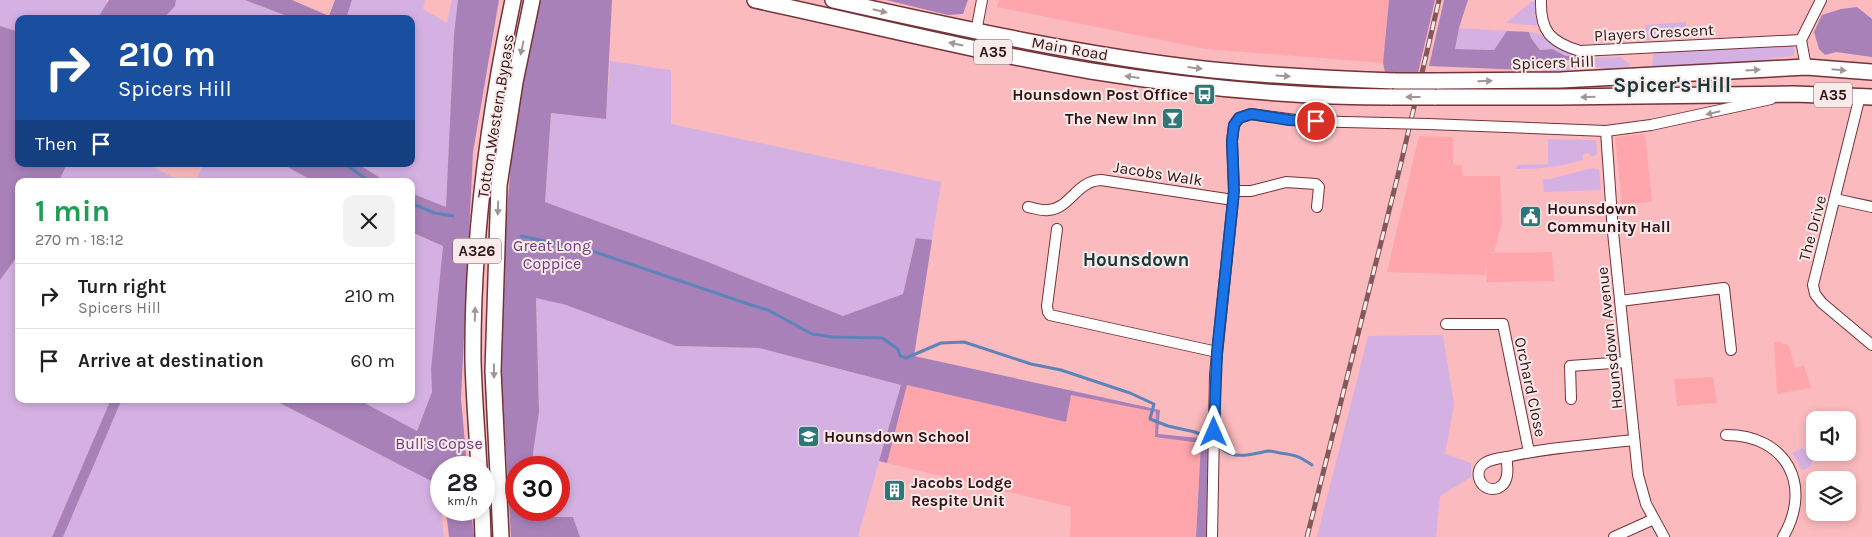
<!DOCTYPE html>
<html lang="en">
<head>
<meta charset="utf-8">
<style>
  body { margin:0; font-family:Karla,sans-serif; background:#f2f2f2; color:#202124; height:100vh; display:flex; flex-direction:column; font-size:19px; white-space:nowrap }
  * { box-sizing:border-box; margin:0 }
  p { font-size:16px; color:#757577 }
  .icon { flex:none; width:28px; height:28px; fill:none; stroke:currentColor; stroke-width:2; stroke-linecap:round; stroke-linejoin:round }
  .map { position:relative; flex:1; overflow:hidden }
  .side { position:absolute; left:15px; top:178px; width:400px; height:225px; display:flex; flex-direction:column; background:#fff; border-radius:10px; box-shadow:0 2px 8px #0003 }
  .side>* { flex:none }
  .banner { position:absolute; left:15px; top:15px; width:400px; height:152px; border-radius:10px; box-shadow:0 2px 8px #0003; background:#1a4fa0; color:#fff; overflow:hidden }
  .controls { position:absolute; left:1806px; top:411px; display:grid; gap:10px }
  .controls a { display:grid; place-items:center; width:50px; height:50px; border-radius:10px; background:#fff; box-shadow:0 2px 8px #0003; font-size:25px }
  .speed { position:absolute; left:430px; top:456px; display:flex; gap:10px; font-size:25px; font-weight:700; text-align:center }
  .speed>* { display:grid; place-content:center; width:65px; height:65px; border-radius:50%; background:#fff; box-shadow:0 2px 8px #0003; line-height:1 }
  .speed small { font-size:12px; font-weight:400 }
  .speed .limit { border:8px solid #d22; background:#fff; color:#111 }
  .pin { position:absolute; display:grid; place-items:center; width:42px; height:42px; color:#fff; margin:-21px; border:2px solid #fff; border-radius:50%; box-shadow:0 1px 5px #0007 }
  .me { position:absolute; width:55px; margin:-28px; rotate:0deg; stroke-linejoin:round; filter:drop-shadow(0 0 4px #0008) }
  .turn { display:flex; align-items:center; gap:18px; height:105px; padding:0 20px; font-size:22px }
  .turn .icon { width:65px; height:65px; stroke-width:2.5 }
  .turn b { display:block; font-size:35px; line-height:42px }
  .then { display:flex; align-items:center; height:48px; padding:0 20px; background:#0003; gap:10px; font-size:19px }
  .round { display:grid; place-items:center; flex:none; width:52px; height:52px; border-radius:10px; background:#f2f2f2 }
  .head { display:flex; align-items:center; justify-content:space-between; height:85px; padding:0 20px }
  h1 { font-size:30px; font-weight:700; line-height:38px; color:#1e9e55 }
  ul { padding:0; list-style:none }
  li { display:flex; align-items:center; gap:15px; height:65px; padding:0 20px; border-top:1px solid #e0e0e0 }
  li div { flex:1 }
  li b { display:block; font-size:19px }
  li em { font-style:normal }
  .map>svg:first-child { display:block }
</style>
</head>
<body>
<div class="map">
<svg width="1872" height="537" viewBox="0 0 1872 537">
  <rect width="100%" height="100%" fill="#fbbabd"/>
  <g fill="#fea6ab">
    <path d="M999,0h390l-6,63 -177,-14 -209,-42z"/>
    <path d="M1645,134l7,68 -30,2 -7,-67z"/>
    <path d="M1419,136l34,1v28h9l1,11h37l2,46 -8,30 -8,1 66,-1 2,29 -67,1 -1,-27 -1,20 -98,-3z"/>
    <path d="M1774,342h6l9,4 6,22 9,-3 7,23 -34,6z"/>
    <path d="M1713,377l4,26 -40,3 -3,-27z"/>
    <path d="M907,385l159,37 5,-27 86,17 -2,25 46,5 -5,95h-126l1,-30 -184,-44z"/>
  </g>
  <g fill="#d4b1e2">
    <path d="M0,0h106l1,4 -10,15h-78v13l-19,-6z"/>
    <path d="M176,0h69l50,19h-132l12,-13z"/>
    <path d="M352,0h73l-2,9 24,14 5,-23h6l-4,34 -8,173 -35,-14v-12h-26l-27,-17h53v-145h-65z"/>
    <path d="M1532,1l5,1 4,24 -35,-3z"/>
    <path d="M1686,22l1,15 -41,3 -1,-15z"/>
    <path d="M1459,28l48,3 -13,19 -39,-1z"/>
    <path d="M1529,32c19,1 30,17 49,24h-12l-14,-7 -12,1 -9,-12z"/>
    <path d="M1791,44l4,6 -2,6 -20,2 -13,5 -108,7c-1,-7 3,-11 0,-19z"/>
    <path d="M1620,57l10,7 -1,2 -18,3 -21,-3 -37,7 -11,-1 53,-14z"/>
    <path d="M610,61l61,9v54l270,58 -9,58 -16,-2 -13,56 -60,22 -140,-56 -158,-58 6,-89 55,6z"/>
    <path d="M1548,139l48,1 1,14 -5,3 -4,-4 -6,2 1,5c-25,7 -43,9 -68,9l3,-4 30,-1z"/>
    <path d="M67,164h79l35,17h-122z"/>
    <path d="M204,164h78l31,17h-118z"/>
    <path d="M1593,168l6,2 2,20 -57,2 -1,-13h7z"/>
    <path d="M411,232l32,14 -12,123 1,23 -15,39 -60,-32h54z"/>
    <path d="M13,262l6,4v133h92l-59,138h-52v-257z"/>
    <path d="M536,298l30,7 110,41 83,2 142,37 -43,151 2,1h-280l-7,-20h-36l-1,-7h23v-42h-28l8,-56z"/>
    <path d="M1443,335l11,69 -9,50 26,9v14l-31,19 -4,41h-119l51,-201z"/>
    <path d="M122,399h150l160,82 8,23 4,33h-381z"/>
    <path d="M1802,448l9,6c3,8 0,16 -10,16l-3,-8 -6,-9z"/>
  </g>
  <g fill="#a881b9">
    <path d="M109,0h67l-1,6 -12,13h-66z"/>
    <path d="M245,0h47l37,16 6,-16h17l-6,19h-51z"/>
    <path d="M458,0h41l-26,152 -12,246 6,69 -26,1v18l-167,-86 1,-1h82l60,32 15,-39 -1,-23 12,-123 -32,-14v-39l35,14 8,-173z"/>
    <path d="M539,0h73l-6,119 -55,-6 -6,89 158,58 140,56 60,-22 13,-56 16,2 -18,116 246,54 -2,24 51,5 -2,98h-11l5,-94 -46,-6 1,-25 -85,-17 -5,27 -159,-37 -20,78 -8,-2 22,-76 -142,-37 -83,-2 -110,-41 -30,-7 3,114 -8,55 -15,1v42h20l2,7h35l7,20h-69l-10,-170 2,-102 9,-118 20,-119z"/>
    <path d="M886,0h82l-5,14 -15,1z"/>
    <path d="M1389,0h46l-17,73 -33,-1 -2,-9z"/>
    <path d="M1444,0h24l-9,28 -4,21 39,1 13,-19 22,1 2,6 9,12 12,-1 14,7h21l-63,14 -95,-4z"/>
    <path d="M1857,7l15,12v38l-36,-5 -11,3 -6,-6 -5,-17 8,-17 19,-6z"/>
    <path d="M0,26l19,6v132h48l-8,17h-40v73l-19,26z"/>
    <path d="M282,164h76l27,17h-72z"/>
    <path d="M111,399h11l-59,138h-11z"/>
    <path d="M446,510h25l3,27h-25z"/>
  </g>
  <g fill="none" stroke-linecap="round" stroke-linejoin="round">
    <g stroke="#5c84b9" stroke-width="3">
      <path d="M345,164l24,17"/>
      <path d="M411,203l23,10 19,3"/>
      <path d="M521,236l71,15 159,54 17,5 44,24 21,3 49,1 16,11 2,7 6,2 35,-15 23,-1 67,22 30,6 69,23 24,11 -4,15 18,7 27,6 12,5"/>
      <path d="M1222,449c13,11 30,5 46,2 3,0 8,1 12,2 15,2 19,3 32,12"/>
    </g>
    <defs>
      <g id="minor">
        <path d="M1541,0c-1,31 9,42 39,51l221,-11"/>
        <path d="M976,32l6,-32"/>
        <path d="M1806,67l-5,-27 20,-40"/>
        <path d="M1860,96l-47,189 2,9 7,9 50,42"/>
        <path d="M1428,124l178,7 45,-6 120,-26"/>
        <path d="M1606,131l7,101 25,243 8,29 18,33"/>
        <path d="M1234,191h17l35,-9 30,2 3,3 -2,20"/>
        <path d="M1835,199l37,8"/>
        <path d="M1028,207c6,1 13,4 20,3 22,-1 28,-29 53,-30l132,20"/>
        <path d="M1057,229l-10,77 1,6 2,3 167,37"/>
        <path d="M1620,301l104,-13 7,62"/>
        <path d="M1446,324h57l26,128"/>
        <path d="M1571,399l-1,-33 56,-4"/>
        <path d="M1726,435c61,0 87,51 57,102"/>
        <path d="M1506,457c2,10 4,26 -8,31 -16,6 -27,-16 -13,-25 6,-4 15,-5 22,-6 42,-10 85,-12 127,-17"/>
        <path d="M1212,537l3,-163 19,-183 -2,-50 2,-16 5,-7 12,-4 52,7 84,2"/>
        <path d="M1614,537l40,-18"/>
      </g>
      <g id="primary">
        <path d="M755,0c112,24 223,52 336,71 99,16 200,26 301,26"/>
        <path d="M833,0c126,28 251,56 380,70 60,6 121,9 182,11"/>
        <path d="M1437,81l124,-1 245,-13 66,5"/>
        <path d="M1434,97h124l236,-3 78,3"/>
        <path d="M479,468c-2,-36 -5,-71 -6,-107 -1,-121 15,-242 40,-361"/>
        <path d="M482,510l1,27"/>
        <path d="M501,537l-8,-166 6,-186 16,-103 17,-82"/>
      </g>
    </defs>
    <use href="#minor" stroke="#753238" stroke-width="12"/>
    <use href="#primary" stroke="#753238" stroke-width="18"/>
    <use href="#minor" stroke="#fff" stroke-width="10"/>
    <use href="#primary" stroke="#fff" stroke-width="15"/>
    <defs>
      <path id="rail" d="M1307,537l94,-374 38,-163"/>
    </defs>
    <use href="#rail" stroke="#83585a" stroke-width="5"/>
    <use href="#rail" stroke="#fbeaea" stroke-width="3" stroke-dasharray="9" stroke-linecap="butt"/>
    <defs>
      <path id="minor-bridge" d="M1387,123l41,1"/>
      <g id="primary-bridge">
        <path d="M1395,81h42"/>
        <path d="M1392,97h42"/>
      </g>
    </defs>
    <use href="#minor-bridge" stroke="#753238" stroke-width="12" stroke-linecap="butt"/>
    <use href="#primary-bridge" stroke="#753238" stroke-width="18" stroke-linecap="butt"/>
    <use href="#minor-bridge" stroke="#fff" stroke-width="10"/>
    <use href="#primary-bridge" stroke="#fff" stroke-width="15"/>
  </g>
  <defs><path id="oneway-solid" d="M-6-.8H1V-3.2L6.5 0L1 3.2V.8H-6Z" transform="scale(1.25)"/></defs>
  <g fill="#a29596">
    <use href="#oneway-solid" transform="translate(880 11) rotate(13)"/>
    <use href="#oneway-solid" transform="translate(956 44) rotate(-168)"/>
    <use href="#oneway-solid" transform="translate(522 48) rotate(102)"/>
    <use href="#oneway-solid" transform="translate(1195 68) rotate(7)"/>
    <use href="#oneway-solid" transform="translate(1753 70) rotate(-3)"/>
    <use href="#oneway-solid" transform="translate(1839 70) rotate(5)"/>
    <use href="#oneway-solid" transform="translate(1283 76) rotate(3)"/>
    <use href="#oneway-solid" transform="translate(1132 77) rotate(-172)"/>
    <use href="#oneway-solid" transform="translate(1485 81) rotate(-1)"/>
    <use href="#oneway-solid" transform="translate(1413 97) rotate(-180)"/>
    <use href="#oneway-solid" transform="translate(1588 97) rotate(179)"/>
    <use href="#oneway-solid" transform="translate(1713 113) rotate(167)"/>
    <use href="#oneway-solid" transform="translate(498 208) rotate(92)"/>
    <use href="#oneway-solid" transform="translate(475 314) rotate(-88)"/>
    <use href="#oneway-solid" transform="translate(494 371) rotate(90)"/>
  </g>
  <g fill="none" stroke-linecap="round" stroke-linejoin="round">
    <defs>
      <path id="route" d="M1214,432l3,-80 17,-161 -2,-50 2,-16 5,-7 12,-4 38,6 27,1"/>
    </defs>
    <use href="#route" stroke="#114b97" stroke-width="12"/>
    <use href="#route" stroke="#1a73e8" stroke-width="9"/>
  </g>
  <defs>
    <symbol id="bus-square" viewBox="-11 -11 22 22"><rect x="-9" y="-9" width="18" height="18" rx="4" fill="#2e7778" stroke="#fbeaea"/><path d="M-5-6H5V4H4V6H2V4H-2V6H-4V4H-5ZM-3.5-4V0h7V-4ZM-3.5 1.2v1.5H-2V1.2ZM2 1.2v1.5H3.5V1.2Z" fill="#fff"/></symbol>
    <symbol id="bar-square" viewBox="-11 -11 22 22"><rect x="-9" y="-9" width="18" height="18" rx="4" fill="#2e7778" stroke="#fbeaea"/><path d="M-6-5H6L.8 .8V4.5H3.5V6h-7V4.5H-.8V.8Z" fill="#fff"/></symbol>
    <symbol id="civic-square" viewBox="-11 -11 22 22"><rect x="-9" y="-9" width="18" height="18" rx="4" fill="#2e7778" stroke="#fbeaea"/><path d="M-.6-6.5H3V-4.5H.6V-3L4-1V1h2V6H-6V1h2V-1L-.6-3ZM-1.2 2.5V6h2.4V2.5Z" fill="#fff"/></symbol>
    <symbol id="school-square" viewBox="-11 -11 22 22"><rect x="-9" y="-9" width="18" height="18" rx="4" fill="#2e7778" stroke="#fbeaea"/><path d="M0-5L7-2L0 1L-7-2ZM-4 1L0 2.5L4 1V4Q0 6-4 4Z" fill="#fff"/></symbol>
    <symbol id="building-square" viewBox="-11 -11 22 22"><rect x="-9" y="-9" width="18" height="18" rx="4" fill="#2e7778" stroke="#fbeaea"/><path d="M-4-6H4V6H1V3H-1V6H-4ZM-2.5-4.3h1.7v1.8h-1.7ZM.8-4.3h1.7v1.8H.8ZM-2.5-1h1.7V.8h-1.7ZM.8-1h1.7V.8H.8Z" fill="#fff"/></symbol>
  </defs>
  <g fill-rule="evenodd">
    <use href="#bus-square" x="1192" y="82" width="25" height="25"/>
    <use href="#bar-square" x="1160" y="106" width="25" height="25"/>
    <use href="#civic-square" x="1518" y="204" width="25" height="25"/>
    <use href="#school-square" x="796" y="424" width="25" height="25"/>
    <use href="#building-square" x="882" y="478" width="25" height="25"/>
  </g>
  <g text-anchor="middle" stroke-width="4" stroke-linejoin="round" paint-order="stroke">
    <g fill="#fbeaea" stroke="#6e5456" stroke-width="1">
      <rect x="974" y="39.5" width="38" height="25" rx="4"/>
      <rect x="1814" y="82.5" width="38" height="25" rx="4"/>
      <rect x="453" y="238.5" width="48" height="25" rx="4"/>
    </g>
    <g font-size="15" font-weight="bold" fill="#311416">
      <text x="993" y="57">A35</text>
      <text x="1833" y="100">A35</text>
      <text x="477" y="256">A326</text>
    </g>
    <g font-size="16" fill="#311416" stroke="#fbeaea">
      <text transform="translate(1654 32) rotate(-3)" y="6">Players Crescent</text>
      <text transform="translate(1070 48) rotate(10)" y="6">Main Road</text>
      <text transform="translate(1553 62) rotate(-2)" y="6">Spicers Hill</text>
      <text transform="translate(495 116) rotate(-81)" y="6">Totton Western Bypass</text>
      <text transform="translate(1158 173) rotate(9)" y="6">Jacobs Walk</text>
      <text transform="translate(1812 228) rotate(-75)" y="6">The Drive</text>
      <text transform="translate(1609 338) rotate(-96)" y="6">Hounsdown Avenue</text>
      <text transform="translate(1531 387) rotate(78)" y="6">Orchard Close</text>
    </g>
    <g font-size="16" font-weight="bold" fill="#311416" stroke="#fbeaea" text-anchor="start">
      <text x="1188" y="100" text-anchor="end">Hounsdown Post Office</text>
      <text x="1157" y="124" text-anchor="end">The New Inn</text>
      <text x="1547" y="214">Hounsdown<tspan x="1547" dy="18">Community Hall</tspan></text>
      <text x="824" y="442">Hounsdown School</text>
      <text x="911" y="488">Jacobs Lodge<tspan x="911" dy="18">Respite Unit</tspan></text>
    </g>
    <g font-size="16" fill="#6e3c82" stroke="#fbeaea">
      <text x="552" y="251">Great Long<tspan x="552" dy="18">Coppice</tspan></text>
      <text x="439" y="449">Bull's Copse</text>
    </g>
    <g font-size="19" font-weight="bold" fill="#153838" stroke="#fbeaea">
      <text x="1136" y="266">Hounsdown</text>
    </g>
    <g font-size="21" font-weight="bold" fill="#153838" stroke="#fbeaea">
      <text x="1672" y="92">Spicer's Hill</text>
    </g>
  </g>
</svg>
<div class="controls">
<a><svg class="icon" aria-label="sound" viewBox="0 0 24 24"><path d="M4 9h4l5-4v14l-5-4H4zM17 9q2 3 0 6"/></svg></a>
<a><svg class="icon" aria-label="layers" viewBox="0 0 24 24"><path d="M12 4l9 5-9 5-9-5zM3 14l9 5 9-5"/></svg></a>
</div>
<div class="speed"><div>28<small>km/h</small></div><div class="limit">30</div></div>
<div class="pin" style="left:1316px;top:121px;background:#d93025"><svg class="icon" aria-label="arrive" viewBox="0 0 24 24"><path d="M6 21V4h12l-3 4 3 4H6"/></svg></div>
<svg class="me" style="left:1214px;top:432px" viewBox="-20 -20 40 40"><path d="M0-17L14 15 0 8-14 15z" fill="#1a73e8" stroke="#fff" stroke-width="4"/></svg>
<div class="banner">
<div class="turn"><svg class="icon" aria-label="right" viewBox="0 0 24 24"><path d="M7 20v-9h11M14 6l5 5-5 5"/></svg><div><b>210 m</b>Spicers Hill</div></div>
<div class="then">Then<svg class="icon" aria-label="arrive" viewBox="0 0 24 24"><path d="M6 21V4h12l-3 4 3 4H6"/></svg></div>
</div>
<section class="side">
<div class="head"><div><h1>1 min</h1><p>270 m · 18:12</p></div><a class="round"><svg class="icon" aria-label="close" viewBox="0 0 24 24"><path d="M6 6l12 12M18 6L6 18"/></svg></a></div>
<ul>
<li><svg class="icon" aria-label="right" viewBox="0 0 24 24"><path d="M7 20v-9h11M14 6l5 5-5 5"/></svg><div><b>Turn right</b><p>Spicers Hill</p></div><em>210 m</em></li>
<li><svg class="icon" aria-label="arrive" viewBox="0 0 24 24"><path d="M6 21V4h12l-3 4 3 4H6"/></svg><div><b>Arrive at destination</b></div><em>60 m</em></li>
</ul>
</section>
</div>
</body>
</html>
